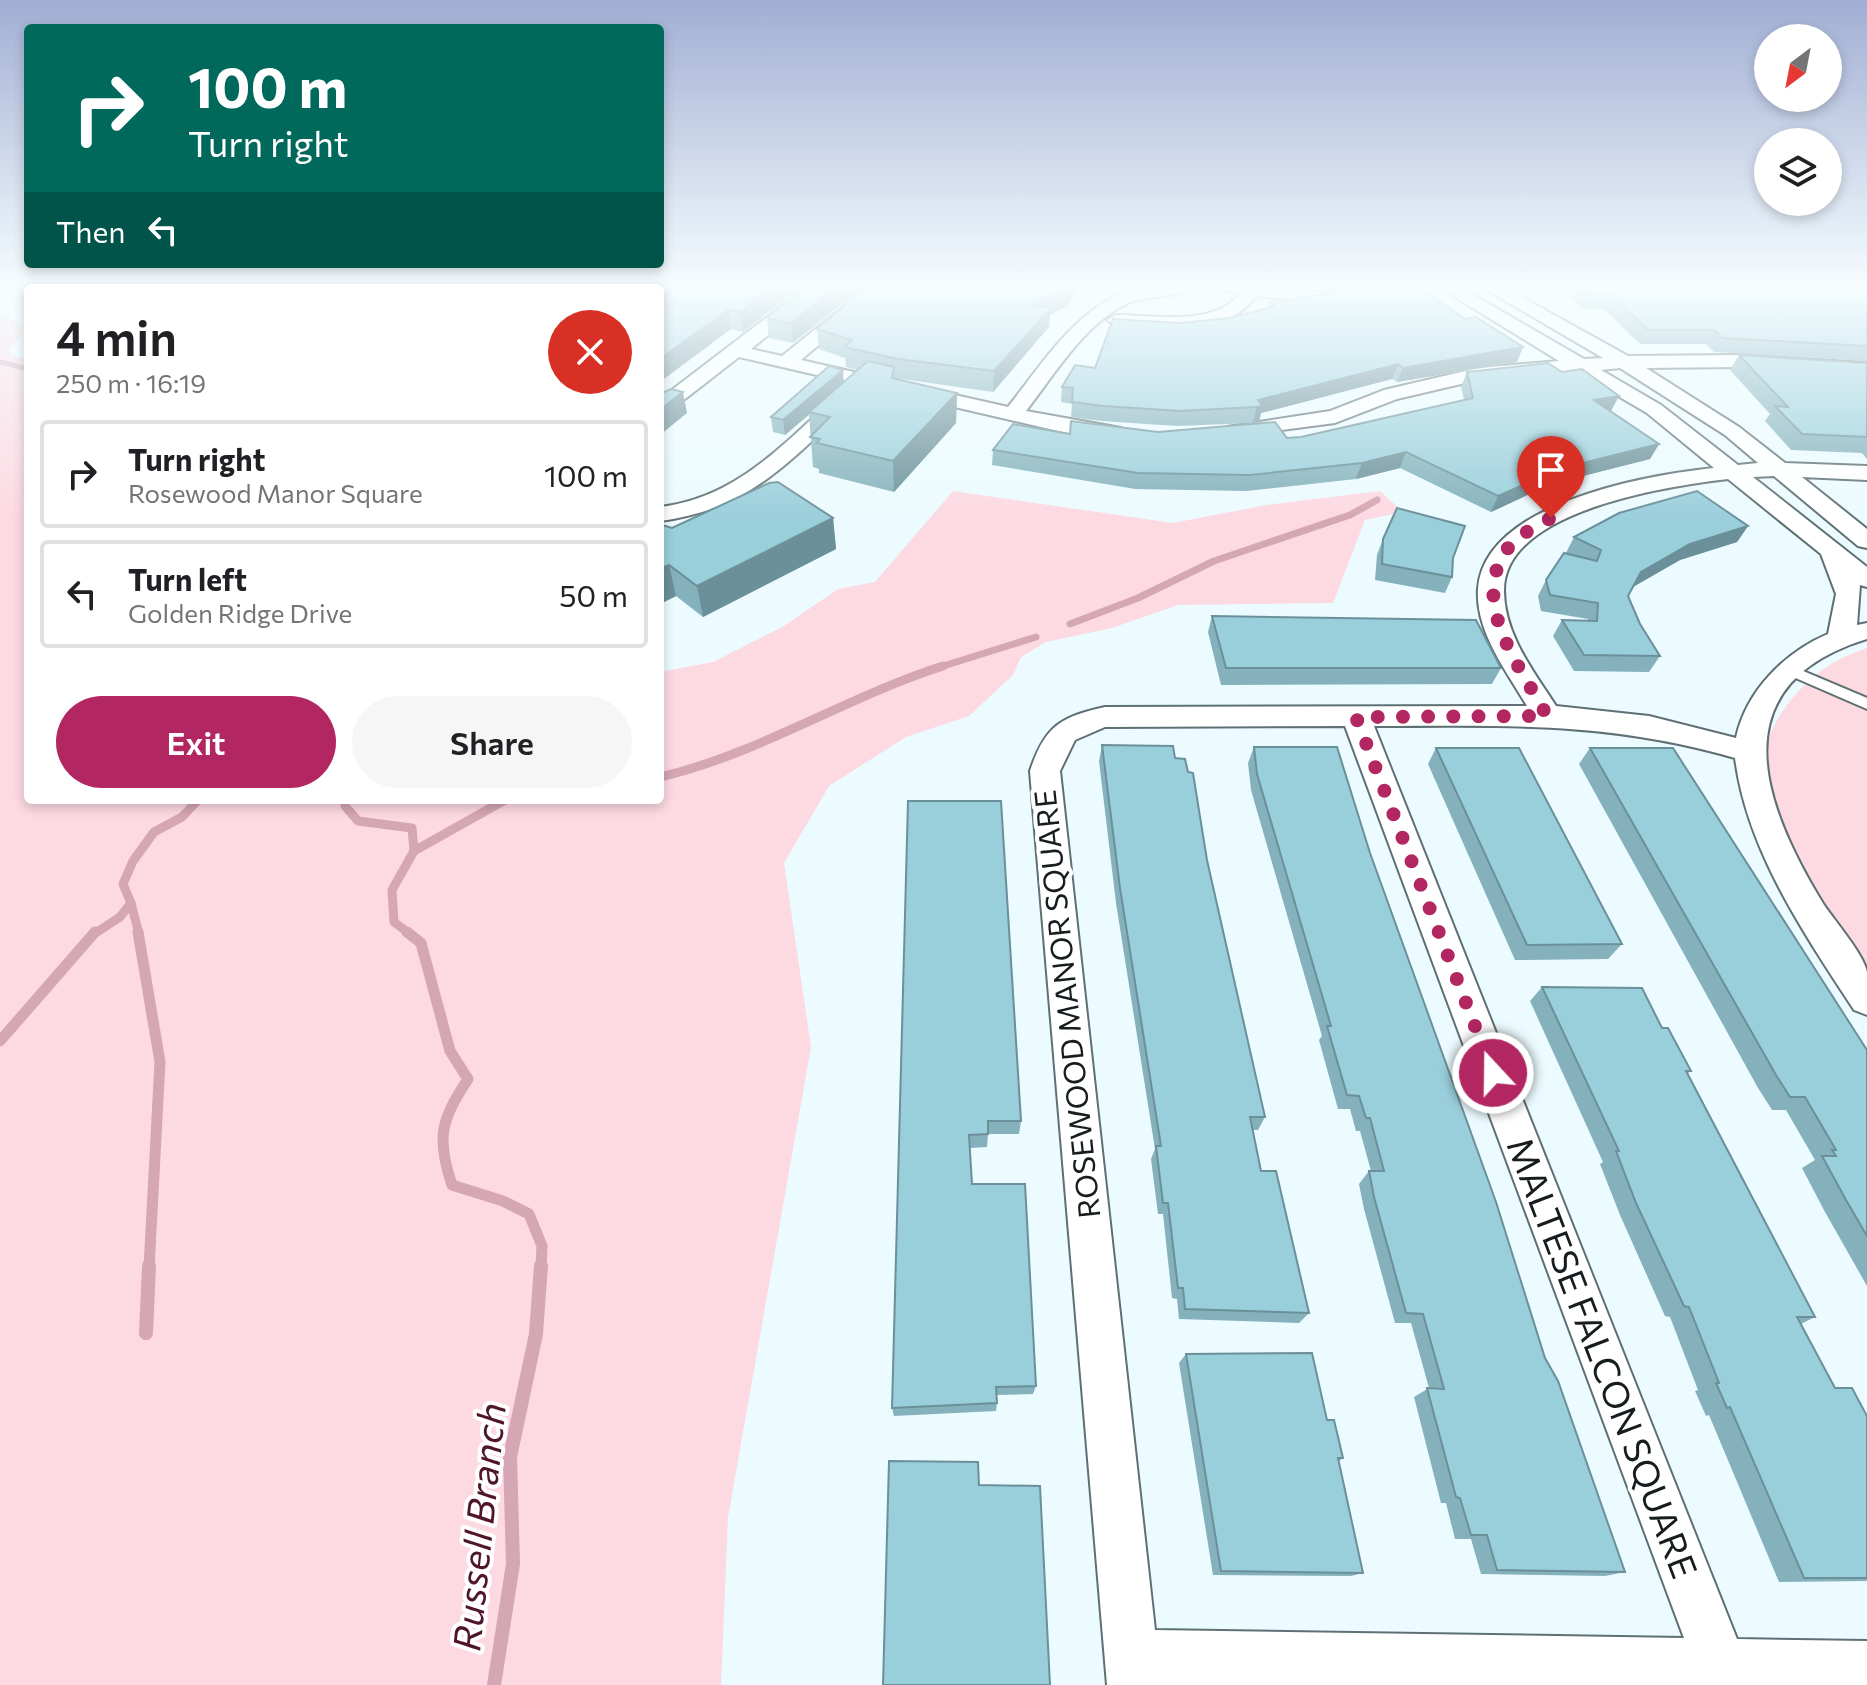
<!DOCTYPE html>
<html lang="en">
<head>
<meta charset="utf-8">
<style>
  body { margin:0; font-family:Commissioner,sans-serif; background:#f6f6f6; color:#202124; height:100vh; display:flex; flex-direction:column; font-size:30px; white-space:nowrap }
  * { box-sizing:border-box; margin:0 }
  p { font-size:26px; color:#757577 }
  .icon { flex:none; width:44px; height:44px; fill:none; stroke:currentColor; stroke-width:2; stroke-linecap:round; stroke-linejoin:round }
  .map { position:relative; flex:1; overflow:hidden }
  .details { position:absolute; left:24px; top:284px; width:640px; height:520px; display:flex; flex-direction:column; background:#fff; border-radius:8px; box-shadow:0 4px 12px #0003 }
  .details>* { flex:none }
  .top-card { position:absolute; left:24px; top:24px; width:640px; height:244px; border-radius:8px; box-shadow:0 4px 12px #0003; background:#00695c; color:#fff; overflow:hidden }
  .needle { width:52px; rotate:212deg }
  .fabs { position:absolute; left:1754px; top:24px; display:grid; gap:16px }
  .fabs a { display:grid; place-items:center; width:88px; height:88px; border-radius:50%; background:#fff; box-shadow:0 4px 12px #0003; font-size:40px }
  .pin { position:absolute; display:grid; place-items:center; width:68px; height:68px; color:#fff; margin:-82px -34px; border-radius:50% 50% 50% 0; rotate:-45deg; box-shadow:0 0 8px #0007 }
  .pin .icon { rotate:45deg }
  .me { position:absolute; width:88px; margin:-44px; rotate:339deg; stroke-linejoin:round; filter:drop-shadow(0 0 6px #0008) }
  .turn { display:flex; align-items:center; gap:28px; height:168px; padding:0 32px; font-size:36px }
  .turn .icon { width:104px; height:104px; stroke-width:2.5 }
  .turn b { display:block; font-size:56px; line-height:68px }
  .then { display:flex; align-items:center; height:76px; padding:0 32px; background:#0003; gap:16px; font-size:30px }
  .round { display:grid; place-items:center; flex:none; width:84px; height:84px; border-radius:42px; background:#f6f6f6 }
  .headline { display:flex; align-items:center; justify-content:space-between; height:136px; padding:0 32px }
  h1 { font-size:48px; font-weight:600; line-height:60px }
  .button { display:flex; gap:16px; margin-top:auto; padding:16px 32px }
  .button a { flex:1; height:92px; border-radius:48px; background:#b22661; color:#fff; font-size:32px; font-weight:600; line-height:92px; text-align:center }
  .button a+a { background:#f6f6f6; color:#202124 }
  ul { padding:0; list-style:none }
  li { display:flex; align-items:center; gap:24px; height:108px; margin:0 16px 12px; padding:0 16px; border:4px solid #e0e0e0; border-radius:8px }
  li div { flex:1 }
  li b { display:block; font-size:30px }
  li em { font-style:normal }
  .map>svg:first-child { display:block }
</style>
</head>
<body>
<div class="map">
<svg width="1867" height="1685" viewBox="0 0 1867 1685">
  <rect width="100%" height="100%" fill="#ecfbff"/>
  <g fill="#fdd9e2">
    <path d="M0,313c10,7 21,6 22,21l-13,16 4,6 15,3v441h632v-128l53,-10 71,-36 54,-37 37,-7 78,-91 220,32 93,-18 114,-14 23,21 -38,8 -32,83 -155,2 -66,23 -66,14 -25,15 -8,18 -44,41 -63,21 -77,49 -45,77 27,184 -83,470 -7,168h-721z"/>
    <path d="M1867,648v322c-38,-53 -107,-151 -101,-218 3,-23 16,-42 31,-59 22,-24 39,-34 70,-45z"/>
  </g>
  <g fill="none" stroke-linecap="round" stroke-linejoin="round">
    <path stroke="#d5a6b3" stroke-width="5" d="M0,362l28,7"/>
    <g stroke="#d5a6b3" stroke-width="7">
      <path d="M1070,624l68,-26 76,-37 136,-46 27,-15"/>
      <path d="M937,668l99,-31"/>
    </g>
    <g stroke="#d5a6b3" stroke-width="9">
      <path d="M660,777c99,-23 186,-80 283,-111"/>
      <path d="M345,800v6l13,15 54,7 2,23 -22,39 2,32 16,12"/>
      <path d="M414,851l91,-51"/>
      <path d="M131,903l8,31"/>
      <path d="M94,934l26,-17 11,-14 -8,-19 10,-23 21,-29 28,-15 16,-17"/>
    </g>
    <g stroke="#d5a6b3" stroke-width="11">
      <path d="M138,932l22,130 -11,206"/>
      <path d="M407,932l14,11 29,108 18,28c-27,41 -32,59 -16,106l51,16 26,13 13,32 -1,22"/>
      <path d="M0,1041l95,-109"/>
    </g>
    <g stroke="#d5a6b3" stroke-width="14">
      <path d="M146,1333l3,-67"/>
      <path d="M494,1685l19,-121 -3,-107 26,-123 5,-68"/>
    </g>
    <defs>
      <path id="service" d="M1789,665l78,33v11l-83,-36 -2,-3 2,-3z"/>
      <g id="minor">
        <path d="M88,286h17l1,2h-18z"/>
        <path d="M808,286h20l-77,63 31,7 87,-70h19l-87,74 207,47c36,-45 74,-109 136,-120 16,-3 33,-1 49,-1 -14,13 -46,9 -65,17 -43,20 -74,72 -102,108l95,17 3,5 -3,5 -54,-5 -328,-76 -72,56 -7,2v-16z"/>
        <path d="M1208,286h58l55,7 43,-7h47l-8,5 -82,12 -65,-7c-29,42 -95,29 -140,29l-9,-5 9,-5c35,0 100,12 123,-21z"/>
        <path d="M1437,286h21l126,73 19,-1 -123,-72h22l126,70 112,-1 127,8v12l-127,-8 -94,1 93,59 46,36 82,3v14l-65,-3 65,52v19l-9,-2 -84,-70 -21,1 114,90v20l-7,-2 -3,40 10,-2v16c-150,46 -104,167 -43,266 11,16 40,50 43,67 0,13 0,29 0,43l-13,-5c-50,-77 -107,-159 -119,-252 -127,-37 -231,-32 -361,-32l363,913 130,2v44h-760l-77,-914c15,-45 30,-54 75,-64l422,-1c-20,-34 -52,-75 -49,-117 6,-86 169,-114 236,-121l-67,-55 -70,-41 -99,8 -81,19 -62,24 -108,14 -3,-5 3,-5 103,-16 54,-21 94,-22 81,-7zM1620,368l105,67 33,28 -20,2 -77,-60 -60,-35zM1728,479l93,75 15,40 -8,40c-43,18 -82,57 -92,104l-87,-22 -93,-10c-22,-34 -52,-72 -52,-115 -1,-81 165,-105 224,-112zM1345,726l339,912 -529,-8 -95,-859 15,-31 30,-13z"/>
        <path d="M842,395l7,2 3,4 -3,4c-60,58 -102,105 -189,116v-14c75,-9 122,-61 175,-110z"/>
      </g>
    </defs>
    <use href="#service" stroke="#5f7074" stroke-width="4"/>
    <use href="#minor" stroke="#5f7074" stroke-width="4"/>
    <use href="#service" fill="#fff" fill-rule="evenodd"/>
    <use href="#minor" fill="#fff" fill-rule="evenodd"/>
  </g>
  <g fill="#84b1bc">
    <path d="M134,286h668l-59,46 -12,-3 -71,-41h-525z"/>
    <path d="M806,286h58l-71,57 -24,-5 -2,-20z"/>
    <path d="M868,286h235l-16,9 -9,-3 -11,14 -17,9 -1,12 -56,65 -98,-14 62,15 -1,30 -62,69 -75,-19v-4l-6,-2 -4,-52 -24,20 -12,-3 -2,-15 72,-47v12l15,-12 -12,-3 -1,-9 -26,-9 -2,-20z"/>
    <path d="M1560,286h307v75l-153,-9 -8,-8h-66l-36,-35h-21z"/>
    <path d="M1271,303l246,59 -120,20 -5,-3 -131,34 -2,9 -6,1 -76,3 -76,-5 -30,-4 1,-13 -11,-2 1,-15 33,-19 85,-45 50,-5 40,-11z"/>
    <path d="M1739,355l128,8v96l-5,-6 -71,-3 -26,-29 5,-7 -40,-44z"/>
    <path d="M1467,372l144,39 48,33 -9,15 -99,25 -60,28 -91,-44 -44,11 -110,12 -111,-2 -143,-24 1,-15 76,-16 89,-2 129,6 14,-1 163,-37 -3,-13z"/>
    <path d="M833,518l3,31 -133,68 -27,-21 -16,8v-77l12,1z"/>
    <path d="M1748,526l-11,16 -57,18 -47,27 -5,9 12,28 20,32 -11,16 -75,-1 -21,-35 9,-16 26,1v-2l-47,-8 -3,-15 8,-16 20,-27 8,-16z"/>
    <path d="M1383,539l69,38 -7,16 -70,-13 2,-25z"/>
    <path d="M1212,616l289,52 -9,16 -271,1 -13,-53z"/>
    <path d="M1102,745l73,13 32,102 58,257 -7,13h-6l9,41 48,142 -10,10 -120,-4 -2,-20 -5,-1 -9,-84h-5l-7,-55 4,-10 -39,-246 -17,-142z"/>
    <path d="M1254,747l116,106 175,505 80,214 -20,4 -124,-2 -10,-35h-16l-9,-36h-5l-27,-106 15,-9 -18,-65h-16l-31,-114 -5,-25 10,-13h2l-11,-40h-4l-6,-22h-12l-19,-69 3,-4 -71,-246 -3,-27z"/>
    <path d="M1436,748l186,196 -14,15 -93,1 -87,-196z"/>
    <path d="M1590,748l277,302v236l-42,-74 -23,-44 13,-8 -29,-50h-14l-14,-22 -179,-324z"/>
    <path d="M908,801l113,320 -2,13h-31l-1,13 -17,1 2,36 64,202 -3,8 -36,1v8l-1,8 -102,5 -2,-8z"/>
    <path d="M1542,987l120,41 29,43 -3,2 127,244 -14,7 34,64 32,28v165l-88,1 -70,-167 -3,1 -11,-25 3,-1 -28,-73 -5,-1 -45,-101 -20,-51 3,-2 -73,-161z"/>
    <path d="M1186,1354l141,66 16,38 -4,3 24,112 -12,3 -138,-1 -34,-212z"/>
  </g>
  <g fill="#6b9099">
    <path d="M775,286h27l-59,46 -3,-20z"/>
    <path d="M838,286h26l-71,57 -2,-20z"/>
    <path d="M1069,286h9v6l-11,14 -17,9 -1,12 -56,65 1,-21 38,-65z"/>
    <path d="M1088,286h15l-16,9z"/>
    <path d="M728,310l3,19 -71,53v-23z"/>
    <path d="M1523,347l-6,15 -120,20 6,-14z"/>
    <path d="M1398,364l-6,15 -131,34 -2,9 -6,1 5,-23z"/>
    <path d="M843,370l1,15 -35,27v2l-24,21 -2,-15z"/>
    <path d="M683,392l4,21 -27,22v-25z"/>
    <path d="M957,393l-1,30 -62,69 -1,-31z"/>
    <path d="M1619,396l-8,15 -17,-11z"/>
    <path d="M1659,444l-9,15 -99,25 -60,28 7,-16 61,-27z"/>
    <path d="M1406,452l-6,16 -44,11 6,-16z"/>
    <path d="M833,518l3,31 -133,68 -6,-31z"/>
    <path d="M1748,526l-11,16 -57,18 -49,28 10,-16 49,-28z"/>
    <path d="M669,565l7,31 -16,8v-35z"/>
  </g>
  <g fill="#99cedb" stroke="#6b9099" stroke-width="2">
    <path d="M135,286h640l-35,26 -12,-2 -68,49v-71h-524z"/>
    <path d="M806,286h32l-47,37 -24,-5z"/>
    <path d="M868,286h201l-37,20 19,2 -57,63 -96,-12 -54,-12 8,-7 -35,-11z"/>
    <path d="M1368,286h42l2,2 8,-1 45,32 11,-2 47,30 -120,21 -5,-4 -140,36 5,6 -7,1 -76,4 -77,-5 -31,-4 1,-14 -11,-1 13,-22 20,3 18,-49 67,4 50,-5 45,-12 -4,-3z"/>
    <path d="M1581,286h286v60l-145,-8 -7,-8h-67l-37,-35h-21z"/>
    <path d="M1739,355l128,8v74l-65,-3 -27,-28 13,1z"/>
    <path d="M868,361l26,6 -2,11 65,15 -64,68 -76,-18 3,-4 -10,-2 20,-20 -21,-5z"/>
    <path d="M1548,363l14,9 20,-3 37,27 -25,4 65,44 -100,25 -61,27 -92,-44 -44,11 -112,12 -112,-2 -145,-23 20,-26 57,10 1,-13 87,11 117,-10 12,16 14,-1 172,-39 -6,-26z"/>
    <path d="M829,366l14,4 -60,50 -12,-3z"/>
    <path d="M671,389l12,3 -23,18v-16z"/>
    <path d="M778,482l55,36 -136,68 -28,-21 -9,4v-42l2,-2 10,3 97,-45z"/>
    <path d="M1697,491l51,35 -58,18 -49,28 -13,24 12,28 20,32 -76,-1 -22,-35 35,1 1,-18 -48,-8 -4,-15 18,-27 33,8 4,-11 -27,-13 45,-24z"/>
    <path d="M1397,508l68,18 -12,32 -1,19 -70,-13 1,-25z"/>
    <path d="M1212,616l264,4 25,48h-275z"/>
    <path d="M1102,745l71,1 2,12 10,1 3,13 5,1 14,87 58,257h-15l11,54h15l33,142 -124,-4 -2,-21h-5l-10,-85h-5l-7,-57h5l-41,-258z"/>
    <path d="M1254,747h83l33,106 126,349 49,156 13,23 67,191 -128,-2 -10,-35h-16l-11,-37 -4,-1 -29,-109 17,1 -21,-75 -17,-1 -32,-116 -5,-26h15l-14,-53h-4l-7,-22 -12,-1 -20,-69h4l-74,-252z"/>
    <path d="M1436,748h83l103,196 -95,1z"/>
    <path d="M1590,748h83l194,302v186l-21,-36 -24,-44h14l-4,-6h4l-31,-53h-15l-14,-22z"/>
    <path d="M908,801h93l20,320h-33v13l-19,1 3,49h53l11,202 -40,1 1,16 -105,5z"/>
    <path d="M1542,987l100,1 20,40h6l23,43h-5l129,246h-18l38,71h17l15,28v162h-63l-74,-171 -3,1 -11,-25h3l-30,-76 -5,-1 -48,-103 -20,-52h3z"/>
    <path d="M1312,1353l15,67h7l9,38h-5l25,115 -142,-2 -35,-217z"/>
    <path d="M889,1461l89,1 1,23 61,1 10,199h-167z"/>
  </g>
  <linearGradient id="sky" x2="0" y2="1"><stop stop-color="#a0aed3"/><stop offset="0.55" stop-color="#f6fdff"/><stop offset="1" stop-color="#f6fdff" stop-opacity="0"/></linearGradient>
  <rect width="1867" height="522" fill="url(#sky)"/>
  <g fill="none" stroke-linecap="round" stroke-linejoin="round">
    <path stroke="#b22661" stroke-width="14" stroke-dasharray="0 25.2" d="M1493,1073l-137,-356 191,-1c-28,-52 -84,-120 -33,-175 10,-9 26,-16 37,-23"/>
  </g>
  <g text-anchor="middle" stroke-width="8" stroke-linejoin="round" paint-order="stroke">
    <g font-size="30" fill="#171d1f" stroke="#fff">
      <text transform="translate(1068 1004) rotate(-96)" y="10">ROSEWOOD MANOR SQUARE</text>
    </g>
    <g font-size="36" fill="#171d1f" stroke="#fff">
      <text transform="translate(1602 1358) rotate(69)" y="13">MALTESE FALCON SQUARE</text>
    </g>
    <g font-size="38" font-style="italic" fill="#4f162b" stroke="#fff">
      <text transform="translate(480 1527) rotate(-84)" y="13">Russell Branch</text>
    </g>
  </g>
</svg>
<div class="fabs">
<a><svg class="needle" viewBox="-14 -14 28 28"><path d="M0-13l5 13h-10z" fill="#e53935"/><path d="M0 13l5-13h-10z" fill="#757577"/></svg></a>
<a><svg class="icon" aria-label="layers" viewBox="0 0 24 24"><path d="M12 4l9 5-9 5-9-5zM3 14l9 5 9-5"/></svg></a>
</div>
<div class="pin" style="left:1551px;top:518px;background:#d93025"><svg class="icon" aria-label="arrive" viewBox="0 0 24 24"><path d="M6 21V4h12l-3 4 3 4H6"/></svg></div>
<svg class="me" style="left:1493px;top:1073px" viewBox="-20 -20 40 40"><circle r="17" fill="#b22661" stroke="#fff" stroke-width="3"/><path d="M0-11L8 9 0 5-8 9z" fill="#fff"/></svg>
<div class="top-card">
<div class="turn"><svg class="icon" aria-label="right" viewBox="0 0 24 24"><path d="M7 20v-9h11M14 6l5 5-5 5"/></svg><div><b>100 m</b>Turn right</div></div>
<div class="then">Then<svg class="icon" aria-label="left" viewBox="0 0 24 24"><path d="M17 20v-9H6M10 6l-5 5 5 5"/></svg></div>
</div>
<section class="details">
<div class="headline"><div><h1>4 min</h1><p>250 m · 16:19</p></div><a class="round" style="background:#d93025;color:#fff"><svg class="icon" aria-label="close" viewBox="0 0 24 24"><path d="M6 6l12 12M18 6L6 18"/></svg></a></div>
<ul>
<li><svg class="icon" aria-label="right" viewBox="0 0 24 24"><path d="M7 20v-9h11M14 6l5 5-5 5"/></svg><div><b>Turn right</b><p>Rosewood Manor Square</p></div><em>100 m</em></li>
<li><svg class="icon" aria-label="left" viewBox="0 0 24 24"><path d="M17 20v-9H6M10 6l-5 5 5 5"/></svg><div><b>Turn left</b><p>Golden Ridge Drive</p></div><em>50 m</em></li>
</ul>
<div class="button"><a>Exit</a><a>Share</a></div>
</section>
</div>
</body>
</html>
